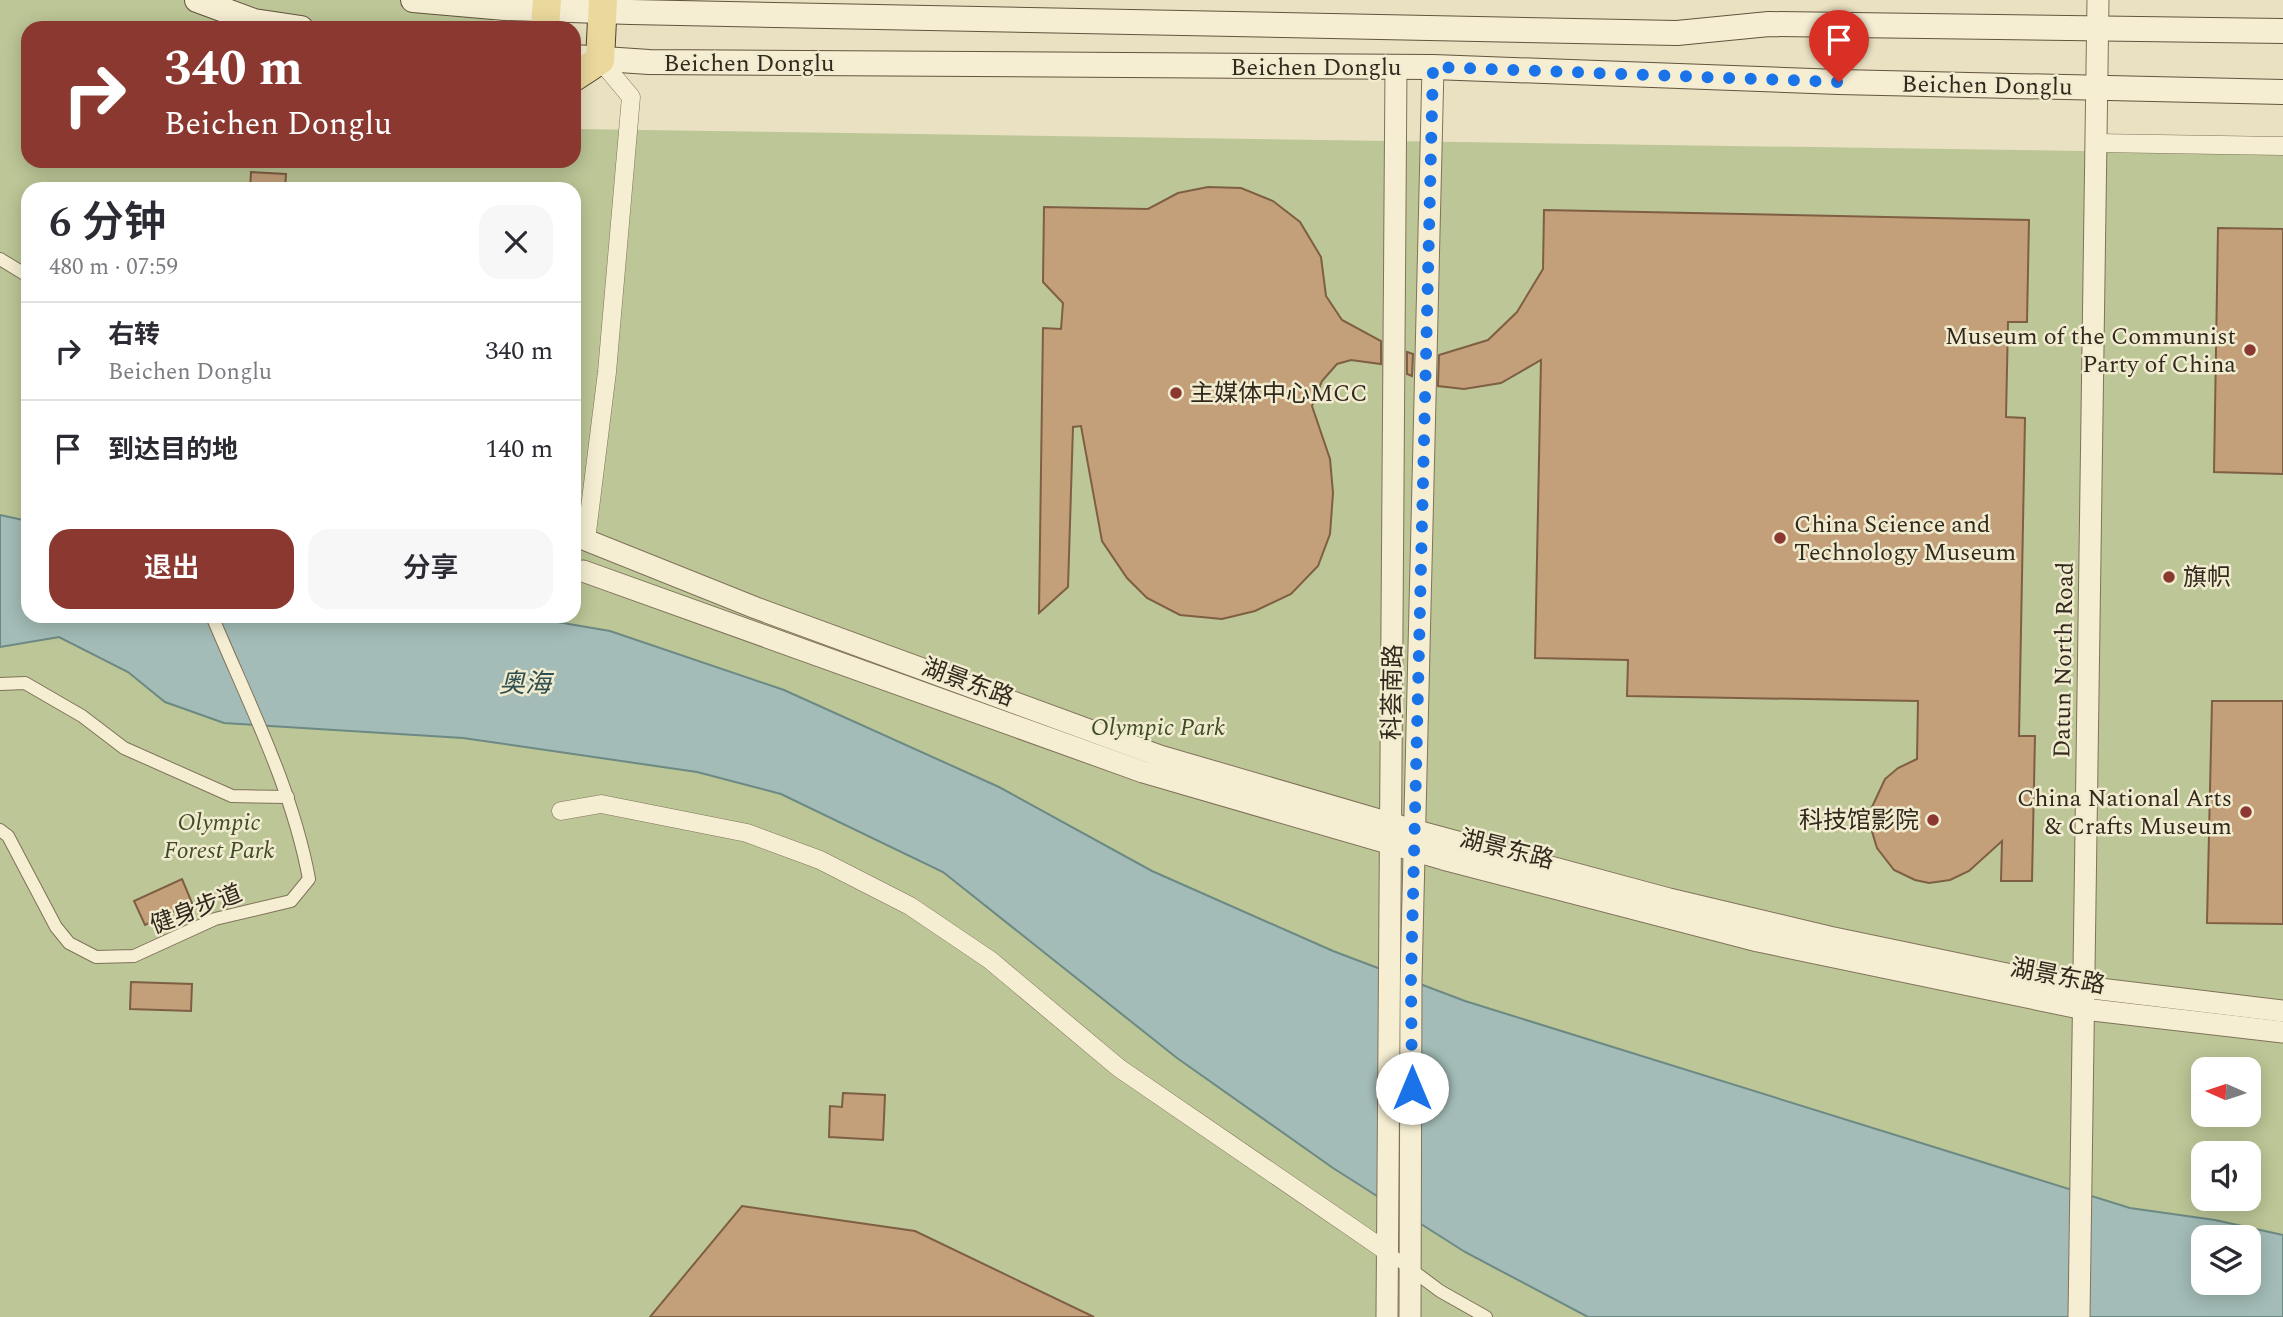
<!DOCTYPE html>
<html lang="zh">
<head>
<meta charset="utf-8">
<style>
  body { margin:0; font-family:Spectral,"Noto Sans SC",serif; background:#f7f7f7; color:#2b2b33; height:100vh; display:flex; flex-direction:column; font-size:26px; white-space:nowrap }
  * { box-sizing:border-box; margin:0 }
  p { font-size:23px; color:#7c7c81 }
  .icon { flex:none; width:38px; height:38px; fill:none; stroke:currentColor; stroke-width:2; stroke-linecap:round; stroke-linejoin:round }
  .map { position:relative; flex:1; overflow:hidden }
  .drawer { position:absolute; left:21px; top:182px; width:560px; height:441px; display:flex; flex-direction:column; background:#fff; border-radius:21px; box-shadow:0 4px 18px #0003 }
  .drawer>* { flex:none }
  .banner { position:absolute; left:21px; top:21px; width:560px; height:147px; border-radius:21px; box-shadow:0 4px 18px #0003; background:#8a3830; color:#fff; overflow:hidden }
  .needle { width:46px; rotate:273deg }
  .buttons { position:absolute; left:2191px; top:1057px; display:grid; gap:14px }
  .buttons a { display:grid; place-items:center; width:70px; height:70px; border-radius:14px; background:#fff; box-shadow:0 4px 18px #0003; font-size:35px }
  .pin { position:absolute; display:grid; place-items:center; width:60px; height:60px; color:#fff; margin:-72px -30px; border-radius:50% 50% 50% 0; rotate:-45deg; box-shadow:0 0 7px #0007 }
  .pin .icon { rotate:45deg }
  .me { position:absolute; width:77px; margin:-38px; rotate:0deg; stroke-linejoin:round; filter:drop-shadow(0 0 5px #0008) }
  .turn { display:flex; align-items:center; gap:24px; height:147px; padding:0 28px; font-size:32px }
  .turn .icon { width:91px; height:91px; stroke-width:2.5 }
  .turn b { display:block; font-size:49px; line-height:60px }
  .round { display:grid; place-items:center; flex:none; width:74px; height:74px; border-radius:21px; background:#f7f7f7 }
  .summary { display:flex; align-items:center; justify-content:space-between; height:119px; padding:0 28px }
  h1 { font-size:42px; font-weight:600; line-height:52px }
  .cta { display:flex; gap:14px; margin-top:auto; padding:14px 28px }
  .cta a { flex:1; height:80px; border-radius:21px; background:#8a3830; color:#fff; font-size:28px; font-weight:600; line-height:80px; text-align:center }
  .cta a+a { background:#f7f7f7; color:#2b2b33 }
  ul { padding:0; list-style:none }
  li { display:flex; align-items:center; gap:21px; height:98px; padding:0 28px; border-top:2px solid #e1e1e2 }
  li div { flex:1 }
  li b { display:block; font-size:26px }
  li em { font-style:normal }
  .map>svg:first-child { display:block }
</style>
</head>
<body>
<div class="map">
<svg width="2283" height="1317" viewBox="0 0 2283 1317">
  <rect width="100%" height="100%" fill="#e9e1c1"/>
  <path fill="#bcc696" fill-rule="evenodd" d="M0,0h494l-1,28h-465v133h546v-32l1709,25v1163h-2283zM28,189h546v427h-546zM2203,1069h46v46h-46zM2203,1153h46v46h-46zM2203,1237h46v46h-46z"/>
  <path fill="#a3bcb7" stroke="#6c8984" stroke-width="2" fill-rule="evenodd" d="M0,515l28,6v95h494l88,15 174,59 215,97 153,84 181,80 132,50 665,207 85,12 68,15v82h-695l-123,-65 -132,-84 -156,-110 -234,-186 -162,-78 -84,-22 -234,-34 -239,-15 -59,-21 -37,-30 -69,-35 -59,10zM2203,1237h46v46h-46z"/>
  <g fill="#c4a07a" stroke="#7e5f43" stroke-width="2">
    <path d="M251,172l35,2 -1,15h-35z"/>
    <path d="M1208,187l33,1 32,13 27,21 21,35 5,39 16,24 39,21v23l-30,-4 -14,4 -15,17 -10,25 18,53 3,34 -3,41 -12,32 -27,28 -36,17 -33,8 -42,-4 -33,-17 -20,-20 -25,-37 -21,-115 -8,1 -5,160 -29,26 4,-285 18,1 2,-26 -20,-21 1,-75 104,2 30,-16z"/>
    <path d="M1544,210l485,10 -2,102h-19l-2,95 19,1 -6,318h16l-3,145h-31l1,-40 -33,30 -19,9 -21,3 -14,-3 -21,-10 -17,-22 -7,-23 1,-16 14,-30 13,-11 19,-9 1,-58 -291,-5 1,-36 -93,-2 6,-298 -40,23 -37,6 -26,-3 1,-31 49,-15 29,-28 26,-43z"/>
    <path d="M2218,228l65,1v245l-69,-2z"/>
    <path d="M1407,352l6,2 -1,22 -5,-2z"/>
    <path d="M2212,701h71v223l-76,-1z"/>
    <path d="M182,879l10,24 -47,22 -11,-24z"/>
    <path d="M131,982l61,2 -1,27 -61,-2z"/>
    <path d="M843,1093l42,2 -2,45 -54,-3 1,-31 12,1z"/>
    <path d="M742,1206l173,25 179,86h-444z"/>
  </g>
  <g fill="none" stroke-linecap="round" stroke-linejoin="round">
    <defs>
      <g id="pedestrian">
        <path d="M0,259l28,17"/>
        <path d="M0,684l25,-1 57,33 42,32 108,48 56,1"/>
        <path d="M0,830l8,6 48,91 13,16 27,14 38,-1 81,-37 76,-18 18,-22c-17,-92 -61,-177 -97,-263"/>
        <path d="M1389,1253l51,38 46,26"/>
      </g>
      <g id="minor">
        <path d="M2096,143l187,3"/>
        <path d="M586,540l21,-168 24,-275 -31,-37"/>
        <path d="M561,811l40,-7 146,29 73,27 90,46 80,54 129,108 270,185"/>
      </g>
      <g id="tertiary">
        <path d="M586,540l170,68 404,148 257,75 252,68 160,38 221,46 233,28"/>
        <path d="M583,571l560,201 300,87 315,82 326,68 199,23"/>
        <path d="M1387,1317l9,-1250"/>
        <path d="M1410,1317l1,-337 22,-913"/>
        <path d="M2079,1317l19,-1317"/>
      </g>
      <g id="secondary">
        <path d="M197,0l57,21 47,7"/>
        <path d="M413,0l92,8 126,4 1046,21 92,-9 514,7"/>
        <path d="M574,57l75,5 784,5 406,15 444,10"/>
      </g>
      <g id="primary">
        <path d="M545,28l2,-28"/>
        <path d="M574,77l26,-17 3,-60"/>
      </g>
    </defs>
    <use href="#pedestrian" stroke="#81725a" stroke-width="14"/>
    <use href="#minor" stroke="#81725a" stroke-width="19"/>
    <use href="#tertiary" stroke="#81725a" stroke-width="23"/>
    <use href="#secondary" stroke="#62543e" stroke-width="26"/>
    <use href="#primary" stroke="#4f402e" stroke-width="30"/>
    <use href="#pedestrian" stroke="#f5eed3" stroke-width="12"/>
    <use href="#minor" stroke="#f5eed3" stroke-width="18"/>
    <use href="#tertiary" stroke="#f5eed3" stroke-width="21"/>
    <use href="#secondary" stroke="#f5eed3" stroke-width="24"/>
    <use href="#primary" stroke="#ead89c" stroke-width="28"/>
  </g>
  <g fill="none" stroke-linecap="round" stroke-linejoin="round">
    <path stroke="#1a73e8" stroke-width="12" stroke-dasharray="0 21.6" d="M1412,1088l-1,-108 22,-913 406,15"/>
  </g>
  <g fill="#8a3830" stroke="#f1ebd0" stroke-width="2.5">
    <circle cx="2250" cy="350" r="7"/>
    <circle cx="1176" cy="393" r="7"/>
    <circle cx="1780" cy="538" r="7"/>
    <circle cx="2169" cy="577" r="7"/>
    <circle cx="2246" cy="812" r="7"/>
    <circle cx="1933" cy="820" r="7"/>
  </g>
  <g text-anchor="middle" stroke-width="5" stroke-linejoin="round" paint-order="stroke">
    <g font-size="24" fill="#32291d" stroke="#f1ebd0">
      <text x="749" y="71">Beichen Donglu</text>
      <text x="1316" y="75">Beichen Donglu</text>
      <text transform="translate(1987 85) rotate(1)" y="8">Beichen Donglu</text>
      <text transform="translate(2063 660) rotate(-89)" y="8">Datun North Road</text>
      <text transform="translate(968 682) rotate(20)" y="8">湖景东路</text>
      <text transform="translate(1392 692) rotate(-89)" y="8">科荟南路</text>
      <text transform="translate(1507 849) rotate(14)" y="8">湖景东路</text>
      <text transform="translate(196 909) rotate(-21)" y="8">健身步道</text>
      <text transform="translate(2058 976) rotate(11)" y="8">湖景东路</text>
    </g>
    <g font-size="24" fill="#32291d" stroke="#f1ebd0" text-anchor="end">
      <text x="2236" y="344">Museum of the Communist<tspan x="2236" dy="28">Party of China</tspan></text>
      <text x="1190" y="401" text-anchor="start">主媒体中心MCC</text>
      <text x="1794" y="532" text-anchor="start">China Science and<tspan x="1794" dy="28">Technology Museum</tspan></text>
      <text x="2183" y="585" text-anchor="start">旗帜</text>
      <text x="2232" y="806">China National Arts<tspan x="2232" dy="28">&amp; Crafts Museum</tspan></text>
      <text x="1919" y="828">科技馆影院</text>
    </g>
    <g font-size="24" font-style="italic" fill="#3f4c26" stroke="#f1ebd0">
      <text x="1158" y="735">Olympic Park</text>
      <text x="219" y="830">Olympic<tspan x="219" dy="28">Forest Park</tspan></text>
    </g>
    <g font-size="26" font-style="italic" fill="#2e4f50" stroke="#f1ebd0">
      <text x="525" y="692">奥海</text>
    </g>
  </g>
</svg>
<div class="buttons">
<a><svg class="needle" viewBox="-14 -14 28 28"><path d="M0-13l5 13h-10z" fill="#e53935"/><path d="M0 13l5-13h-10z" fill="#7c7c81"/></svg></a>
<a><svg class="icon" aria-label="sound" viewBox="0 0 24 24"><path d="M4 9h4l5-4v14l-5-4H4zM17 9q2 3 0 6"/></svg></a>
<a><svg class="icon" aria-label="layers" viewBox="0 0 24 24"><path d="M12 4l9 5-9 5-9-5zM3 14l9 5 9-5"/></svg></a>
</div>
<div class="pin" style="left:1839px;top:82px;background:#d93025"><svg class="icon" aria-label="arrive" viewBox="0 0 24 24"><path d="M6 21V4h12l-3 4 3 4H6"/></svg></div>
<svg class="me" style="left:1412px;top:1088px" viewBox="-20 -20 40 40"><circle r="19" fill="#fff"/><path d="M0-13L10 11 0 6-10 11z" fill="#1a73e8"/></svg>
<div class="banner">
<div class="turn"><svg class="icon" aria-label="right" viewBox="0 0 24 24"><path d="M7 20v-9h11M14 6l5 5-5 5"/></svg><div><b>340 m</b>Beichen Donglu</div></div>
</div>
<section class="drawer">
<div class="summary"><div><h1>6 分钟</h1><p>480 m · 07:59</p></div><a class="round"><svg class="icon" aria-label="close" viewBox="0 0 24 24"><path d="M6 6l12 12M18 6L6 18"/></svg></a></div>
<ul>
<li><svg class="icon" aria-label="right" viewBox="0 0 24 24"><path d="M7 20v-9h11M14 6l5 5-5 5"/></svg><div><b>右转</b><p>Beichen Donglu</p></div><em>340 m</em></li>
<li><svg class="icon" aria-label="arrive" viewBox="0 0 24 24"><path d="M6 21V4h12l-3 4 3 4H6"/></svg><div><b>到达目的地</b></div><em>140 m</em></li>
</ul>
<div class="cta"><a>退出</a><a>分享</a></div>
</section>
</div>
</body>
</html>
